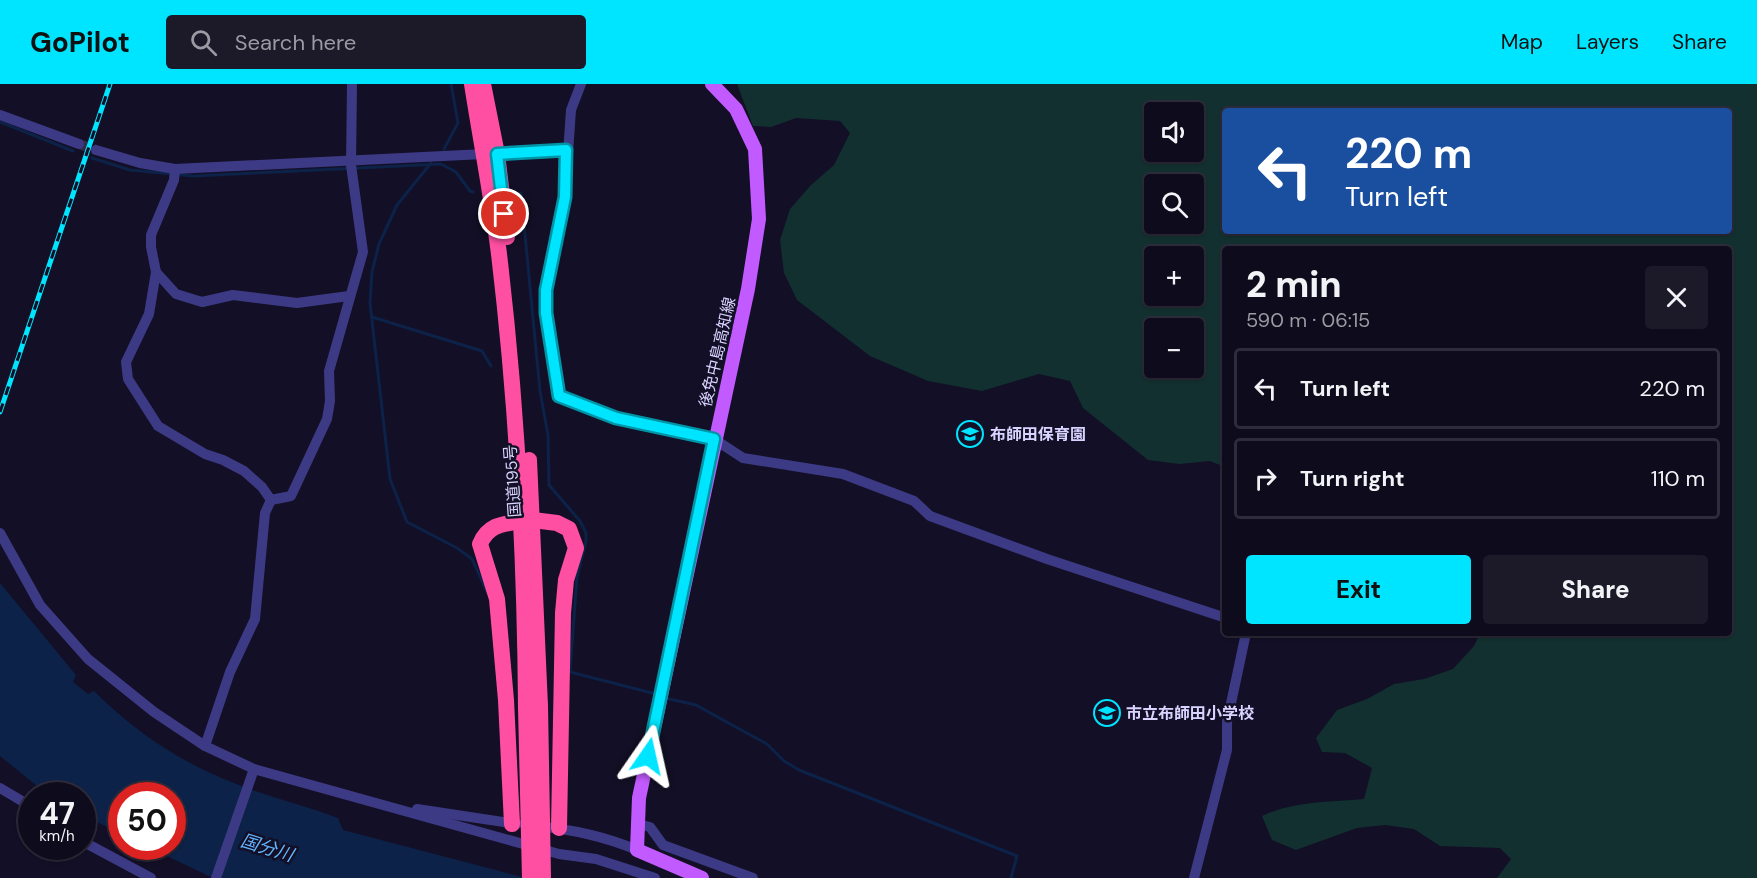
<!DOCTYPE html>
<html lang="en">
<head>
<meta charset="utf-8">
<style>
  body { margin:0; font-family:"DM Sans","Noto Sans JP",sans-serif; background:#1c1929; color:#f1f3f6; height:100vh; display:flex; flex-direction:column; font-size:22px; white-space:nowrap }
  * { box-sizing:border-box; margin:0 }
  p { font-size:20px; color:#9b9ba3 }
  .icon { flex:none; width:33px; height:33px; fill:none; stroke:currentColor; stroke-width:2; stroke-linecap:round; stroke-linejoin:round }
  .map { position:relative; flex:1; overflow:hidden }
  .details { position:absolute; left:1222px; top:162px; width:510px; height:390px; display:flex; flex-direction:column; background:#0e0b1c; border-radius:6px; box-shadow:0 2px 4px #0004,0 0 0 2px #2e2b3b }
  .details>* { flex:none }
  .banner { position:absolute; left:1222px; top:24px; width:510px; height:126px; border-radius:6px; box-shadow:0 2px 4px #0004,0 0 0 2px #2e2b3b; background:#1a4fa0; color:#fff; overflow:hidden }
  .fabs { position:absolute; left:1144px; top:18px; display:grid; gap:12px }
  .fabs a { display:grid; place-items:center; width:60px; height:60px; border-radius:6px; background:#0e0b1c; box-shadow:0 2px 4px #0004,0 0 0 2px #2e2b3b; font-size:30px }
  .speed { position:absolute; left:18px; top:698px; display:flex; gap:12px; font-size:30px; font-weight:700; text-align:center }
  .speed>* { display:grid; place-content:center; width:78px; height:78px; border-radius:50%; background:#0e0b1c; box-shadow:0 2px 4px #0004,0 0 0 2px #2e2b3b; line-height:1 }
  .speed small { font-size:15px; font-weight:400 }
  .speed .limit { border:9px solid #d22; background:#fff; color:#111 }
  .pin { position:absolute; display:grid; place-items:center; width:51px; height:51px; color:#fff; margin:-26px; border:3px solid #fff; border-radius:50%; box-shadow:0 2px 6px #0007 }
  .me { position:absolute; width:66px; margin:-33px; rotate:11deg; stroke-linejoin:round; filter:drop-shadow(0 0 4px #0008) }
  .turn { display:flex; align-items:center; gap:21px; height:126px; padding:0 24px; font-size:27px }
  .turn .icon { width:78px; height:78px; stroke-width:2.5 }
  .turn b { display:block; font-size:42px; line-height:51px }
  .round { display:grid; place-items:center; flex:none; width:63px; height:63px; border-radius:6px; background:#1c1929 }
  .summary { display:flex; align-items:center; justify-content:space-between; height:102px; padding:0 24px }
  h1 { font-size:36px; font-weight:800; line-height:45px }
  .primary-button { display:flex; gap:12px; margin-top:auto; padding:12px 24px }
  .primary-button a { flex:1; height:69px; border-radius:6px; background:#00e5ff; color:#111; font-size:24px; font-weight:800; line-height:69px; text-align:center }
  .primary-button a+a { background:#1c1929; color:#f1f3f6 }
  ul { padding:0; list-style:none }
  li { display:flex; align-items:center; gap:18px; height:81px; margin:0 12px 9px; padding:0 12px; border:3px solid #2e2b3b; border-radius:6px }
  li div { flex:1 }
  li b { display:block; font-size:22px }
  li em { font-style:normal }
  header { display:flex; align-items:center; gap:36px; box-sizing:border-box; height:84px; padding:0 30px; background:#00e5ff; color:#111 }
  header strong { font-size:28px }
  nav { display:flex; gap:33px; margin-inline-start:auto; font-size:21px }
  .search { width:420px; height:54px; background:#1c1929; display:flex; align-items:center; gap:15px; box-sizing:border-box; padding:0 21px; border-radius:6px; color:#9b9ba3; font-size:22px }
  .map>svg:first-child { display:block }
</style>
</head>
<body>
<header>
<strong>GoPilot</strong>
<div class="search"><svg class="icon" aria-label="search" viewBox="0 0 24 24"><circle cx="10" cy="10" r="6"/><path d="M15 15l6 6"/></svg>Search here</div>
<nav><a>Map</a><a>Layers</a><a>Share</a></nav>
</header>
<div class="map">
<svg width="1757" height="794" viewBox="0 0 1757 794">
  <rect width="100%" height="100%" fill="#130f26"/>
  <path fill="#12302f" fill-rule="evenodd" d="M737,0h1020v794h-260l14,-19 -11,-11 -60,-2 -26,-17 -29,-4 -28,3 -61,22 -24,-10 -10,-24c32,-15 67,-14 102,-17l8,-31 -27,-15 -23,-1 -6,-14 21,-28 30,-11 27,-15 30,-5 29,-10 21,-23 6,-13h250v-384h-504l-1,218 -15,-6 -31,3 -31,-4 -65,-52 -13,-27 -31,-7 -57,17 -54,-10 -58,-25 -73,-56 -13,-27 -4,-33 10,-31 21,-24 23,-20 16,-32 -10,-12 -44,-3 -25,9 -18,-1zM1226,27h504v120h-504zM1155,28h39v40h-39zM1155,100h39v40h-39zM1155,172h39v40h-39zM1155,244h39v40h-39z"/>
  <path fill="#0c2248" d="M0,499l76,92 -3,7 15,12 6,-3c41,41 86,71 140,92 34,14 70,22 104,35l5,12 183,48h-313l-67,-32h26v-51h-50l-1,39 -38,-19 -1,-20h-34l-48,-39z"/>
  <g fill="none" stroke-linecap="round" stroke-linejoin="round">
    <g stroke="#0c2248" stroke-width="3">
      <path d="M0,38l73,29"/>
      <path d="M444,65l14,-26 -7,-39"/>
      <path d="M92,74l38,12 63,6 248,-12 15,8 14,19 3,1"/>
      <path d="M431,79l-34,42 -18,39 -7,28 -2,31 20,176 17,43 50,26 15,11 15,33"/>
      <path d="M521,109l19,198 8,44 1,50 31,36 6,12v8l-9,36 -7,95 86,22"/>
      <path d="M372,233l110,34 9,15"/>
      <path d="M665,614l31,7 27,15 44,24 17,17 15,9 218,86 -6,22"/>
    </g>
    <path stroke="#312d47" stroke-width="10" stroke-dasharray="10 5" stroke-linecap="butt" d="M79,60l17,6"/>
    <g stroke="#3d3a85" stroke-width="10">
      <path d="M581,0l-10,26 -6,87 -19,93v23l13,83 57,23 98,20 29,19 100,16 71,27 16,15 117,43 179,59"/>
      <path d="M0,31l79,29"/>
      <path d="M96,66l44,13 35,6 391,-19"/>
      <path d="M175,85l-1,11 -23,55v12l5,25 20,22 26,8 31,-7 64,8 52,-7"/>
      <path d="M156,188l-7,42 -23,48 2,17 30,47 47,28 18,6 21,11 18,16 9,13"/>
      <path d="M271,416l20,-4 36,-77 3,-18 -1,-30 34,-119 -12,-87 1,-81"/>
      <path d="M0,449l40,72 48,54 66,53 51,34 49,23 305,85 37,5 59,19"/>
      <path d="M205,662l25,-74 25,-53 10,-106 6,-13"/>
      <path d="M0,704l32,19"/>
      <path d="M417,725l100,15"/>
      <path d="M638,740l12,3 13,18 90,33"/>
      <path d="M536,742c34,3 70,11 101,24"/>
      <path d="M82,757l69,37"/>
      <path d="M216,794l38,-109"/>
      <path d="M1194,794l33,-128v-28l19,-89"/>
    </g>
    <path stroke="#c25bff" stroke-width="14" d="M702,794l-65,-28 2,-52 109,-509 11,-70 -4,-70 -19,-40 -24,-25"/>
    <g stroke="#ff4fa3" stroke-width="16">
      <path d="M472,0c9,57 20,114 27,170 18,151 26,302 27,453"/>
      <path d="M483,0l14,70 10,83"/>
      <path d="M529,376l11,246"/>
      <path d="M533,436l24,3 12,6 7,19 -10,32 -3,33 -4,215"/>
      <path d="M512,740l-6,-124 -9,-101 -17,-55c8,-19 22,-20 41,-23"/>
    </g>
    <defs>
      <path id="rail" d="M0,328l110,-328"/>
    </defs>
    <use href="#rail" stroke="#00e5ff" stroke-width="5"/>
    <use href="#rail" stroke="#130f26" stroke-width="3" stroke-dasharray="9" stroke-linecap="butt"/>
    <g stroke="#ff4fa3" stroke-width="16">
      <path d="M540,622l3,172"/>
      <path d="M526,623l4,171"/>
    </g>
  </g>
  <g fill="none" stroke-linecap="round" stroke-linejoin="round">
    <defs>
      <path id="route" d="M504,130l-7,-60 69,-4 -1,47 -19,93v23l13,83 57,22 98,21 -66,317"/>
    </defs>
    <use href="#route" stroke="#0095a6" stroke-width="15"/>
    <use href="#route" stroke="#00e5ff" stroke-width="10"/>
  </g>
  <defs>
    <symbol id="school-ring" viewBox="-11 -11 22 22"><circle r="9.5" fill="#130f26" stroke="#00e5ff" stroke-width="1.5"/><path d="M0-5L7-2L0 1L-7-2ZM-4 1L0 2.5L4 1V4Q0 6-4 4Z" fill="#00e5ff"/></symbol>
  </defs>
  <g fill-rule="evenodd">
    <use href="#school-ring" x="955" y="335" width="30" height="30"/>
    <use href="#school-ring" x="1092" y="614" width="30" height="30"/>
  </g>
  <g text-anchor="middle" stroke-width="5" stroke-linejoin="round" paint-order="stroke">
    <g font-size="16" fill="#d9d4ff" stroke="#130f26">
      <text transform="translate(717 268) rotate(-77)" y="6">後免中島高知線</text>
      <text transform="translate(512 397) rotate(-94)" y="6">国道195号</text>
    </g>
    <g font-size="16" font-weight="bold" fill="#d9d4ff" stroke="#130f26" text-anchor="start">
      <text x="990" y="356">布師田保育園</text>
      <text x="1126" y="635">市立布師田小学校</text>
    </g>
    <g font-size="18" font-style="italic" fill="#62b6ff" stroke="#130f26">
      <text transform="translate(267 764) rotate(17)" y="6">国分川</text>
    </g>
  </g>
</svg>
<div class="fabs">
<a><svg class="icon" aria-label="sound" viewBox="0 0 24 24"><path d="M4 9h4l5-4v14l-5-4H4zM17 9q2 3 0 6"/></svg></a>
<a><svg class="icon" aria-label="search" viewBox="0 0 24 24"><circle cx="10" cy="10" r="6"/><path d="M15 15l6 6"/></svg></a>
<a>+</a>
<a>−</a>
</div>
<div class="speed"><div>47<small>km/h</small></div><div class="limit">50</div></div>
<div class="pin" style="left:504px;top:130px;background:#d93025"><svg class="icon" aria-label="arrive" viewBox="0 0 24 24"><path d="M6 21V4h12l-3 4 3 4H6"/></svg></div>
<svg class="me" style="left:648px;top:672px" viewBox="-20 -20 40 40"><path d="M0-17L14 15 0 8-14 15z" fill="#00e5ff" stroke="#fff" stroke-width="4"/></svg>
<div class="banner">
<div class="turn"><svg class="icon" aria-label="left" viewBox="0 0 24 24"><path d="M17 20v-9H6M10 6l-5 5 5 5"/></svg><div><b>220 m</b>Turn left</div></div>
</div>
<section class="details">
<div class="summary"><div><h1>2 min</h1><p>590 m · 06:15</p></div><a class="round"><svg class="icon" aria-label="close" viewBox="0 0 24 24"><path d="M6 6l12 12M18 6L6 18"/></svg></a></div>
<ul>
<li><svg class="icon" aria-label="left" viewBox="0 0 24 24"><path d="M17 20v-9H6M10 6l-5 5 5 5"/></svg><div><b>Turn left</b></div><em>220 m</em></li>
<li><svg class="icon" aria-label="right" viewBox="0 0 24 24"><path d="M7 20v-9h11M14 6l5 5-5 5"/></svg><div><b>Turn right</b></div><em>110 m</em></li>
</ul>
<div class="primary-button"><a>Exit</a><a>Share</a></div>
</section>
</div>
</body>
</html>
